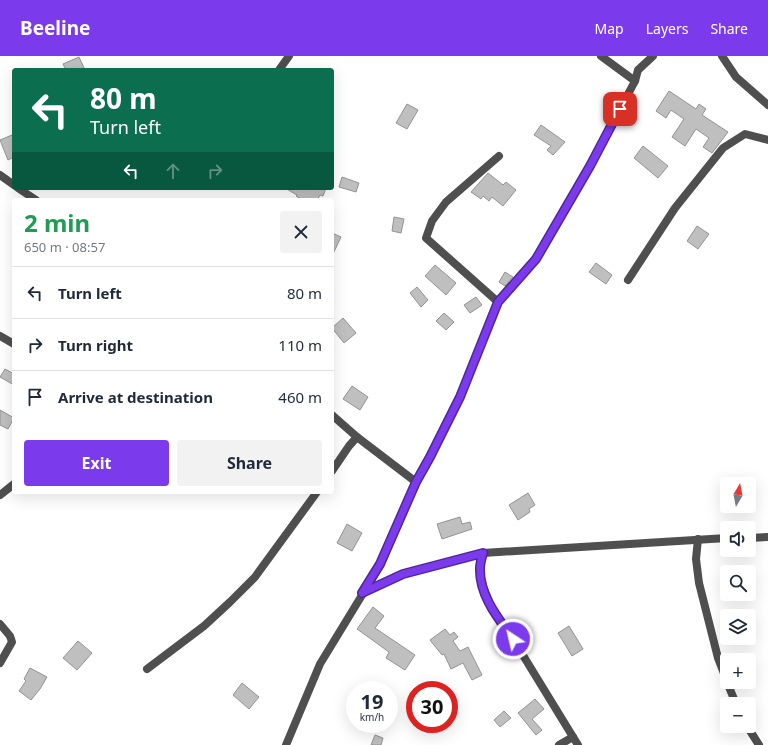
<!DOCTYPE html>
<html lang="en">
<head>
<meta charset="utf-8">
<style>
  body { margin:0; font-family:"Noto Sans",sans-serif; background:#f2f2f3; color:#1f2937; height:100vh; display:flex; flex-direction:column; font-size:15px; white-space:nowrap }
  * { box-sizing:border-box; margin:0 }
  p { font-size:13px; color:#747a83 }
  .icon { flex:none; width:22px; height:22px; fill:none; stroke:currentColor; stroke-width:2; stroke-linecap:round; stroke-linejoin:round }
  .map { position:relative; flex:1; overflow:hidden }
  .panel { position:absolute; left:12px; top:142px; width:322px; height:296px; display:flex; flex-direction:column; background:#fff; border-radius:4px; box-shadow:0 4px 16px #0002 }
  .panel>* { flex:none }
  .banner { position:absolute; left:12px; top:12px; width:322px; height:122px; border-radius:4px; box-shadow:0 4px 16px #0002; background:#0b6e4f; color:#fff; overflow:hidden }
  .needle { width:26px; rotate:10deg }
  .fabs { position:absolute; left:720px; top:421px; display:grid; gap:8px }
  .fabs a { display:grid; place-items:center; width:36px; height:36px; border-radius:4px; background:#fff; box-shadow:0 4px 16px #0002; font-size:20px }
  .speed { position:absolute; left:346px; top:625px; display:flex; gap:8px; font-size:20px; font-weight:700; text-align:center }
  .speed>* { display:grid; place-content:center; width:52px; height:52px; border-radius:50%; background:#fff; box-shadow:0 4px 16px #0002; line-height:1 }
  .speed small { font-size:10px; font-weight:400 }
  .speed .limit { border:6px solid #d22; background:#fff; color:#111 }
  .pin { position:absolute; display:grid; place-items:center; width:34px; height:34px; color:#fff; margin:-17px; border-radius:8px; box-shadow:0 2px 6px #0006 }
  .me { position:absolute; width:44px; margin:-22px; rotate:325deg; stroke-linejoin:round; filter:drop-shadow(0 0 3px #0008) }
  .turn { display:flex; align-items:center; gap:14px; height:84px; padding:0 12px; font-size:18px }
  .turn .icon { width:52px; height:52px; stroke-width:2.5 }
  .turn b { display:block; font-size:28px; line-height:34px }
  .lanes { display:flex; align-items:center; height:38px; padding:0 12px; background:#0003; justify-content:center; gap:20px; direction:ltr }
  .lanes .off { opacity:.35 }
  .round { display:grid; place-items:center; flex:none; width:42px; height:42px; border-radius:4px; background:#f2f2f3 }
  .summary { display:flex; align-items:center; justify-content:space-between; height:68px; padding:0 12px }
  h1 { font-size:24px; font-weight:700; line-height:30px; color:#1e9e55 }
  .cta { display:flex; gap:8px; margin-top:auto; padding:8px 12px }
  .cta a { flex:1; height:46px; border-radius:4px; background:#7c3aed; color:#fff; font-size:16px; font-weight:700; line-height:46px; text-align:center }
  .cta a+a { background:#f2f2f3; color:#1f2937 }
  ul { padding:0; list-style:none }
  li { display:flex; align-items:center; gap:12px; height:52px; padding:0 12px; border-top:1px solid #e0e1e3 }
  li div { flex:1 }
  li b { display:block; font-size:15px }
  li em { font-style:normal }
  header { display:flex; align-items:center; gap:24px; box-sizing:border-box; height:56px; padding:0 20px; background:#7c3aed; color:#fff }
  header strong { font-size:19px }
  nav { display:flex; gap:22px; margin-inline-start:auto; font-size:14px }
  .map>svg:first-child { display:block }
</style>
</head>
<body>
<header>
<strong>Beeline</strong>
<nav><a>Map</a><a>Layers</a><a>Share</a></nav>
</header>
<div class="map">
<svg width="768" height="689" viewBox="0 0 768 689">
  <rect width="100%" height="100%" fill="#fff"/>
  <g fill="#bfbfbf" stroke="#939393">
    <path d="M79,1l6,13h-19l-3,-6z"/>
    <path d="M669,35l27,18 3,-5 7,5 -4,6 26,17 -16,21 -9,-6 6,-9 -13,-9 -11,17 -13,-9 12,-18 -13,-9 -5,8 -10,-7z"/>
    <path d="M407,48l11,6 -11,19 -11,-6z"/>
    <path d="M541,69l24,17 -12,13 -6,-5 4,-4 -17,-11z"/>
    <path d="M12,79l2,4v18l-6,3 -8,-20z"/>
    <path d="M643,90l25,20 -10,12 -24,-20z"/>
    <path d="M488,117l15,12 3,-3 10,8 -13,16 -11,-9 -3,4 -6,-5 -2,3 -10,-7z"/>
    <path d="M342,121l17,6 -3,9 -17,-5z"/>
    <path d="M285,132h41l-3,8 -3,-1 -3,5h-4l-4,-2 -1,2h-5l-7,-4 1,-1z"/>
    <path d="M394,161l10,2 -3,14 -9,-2z"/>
    <path d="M697,170l12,8 -11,15 -11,-8z"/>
    <path d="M332,177l9,4 -9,19z"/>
    <path d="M596,207l16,12 -6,9 -17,-12z"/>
    <path d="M435,209l21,18 -10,12 -21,-19z"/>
    <path d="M505,216l8,5 -8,9 -6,-4z"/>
    <path d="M417,231l11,13 -7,7 -11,-14z"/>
    <path d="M476,241l6,8 -12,8 -6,-8z"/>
    <path d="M444,257l10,9 -8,8 -10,-9z"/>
    <path d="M343,262l13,15 -12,10 -12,-15z"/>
    <path d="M5,313l9,5v11l-14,-8z"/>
    <path d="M352,330l16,11 -8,13 -17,-11z"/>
    <path d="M0,354l14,8 -6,11 -8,-4z"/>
    <path d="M528,437l7,12 -6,4 1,3 -12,8 -9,-15z"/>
    <path d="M460,461l2,7 8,-2 2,7 -30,10 -5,-15z"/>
    <path d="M347,468l15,9 -10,18 -15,-8z"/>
    <path d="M373,551l11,9 -9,12 40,27 -10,15 -19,-12 3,-6 -32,-23z"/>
    <path d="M569,570l14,23 -11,7 -14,-23z"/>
    <path d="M445,573l5,6 4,-3 4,5 -5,4 7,10 8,-4 14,28 -10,5 -9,-17 -12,6 -7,-15 -2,1 -12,-15z"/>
    <path d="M78,585l14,12 -15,17 -14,-12z"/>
    <path d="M30,612l17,9 -7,12 -9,11 -12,-9 7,-10 -2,-2z"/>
    <path d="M242,627l17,14 -10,12 -16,-14z"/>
    <path d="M535,643l9,10 -12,10 10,11 -6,5 -18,-22z"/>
    <path d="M504,655l7,7 -11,9 -6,-7z"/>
    <path d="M375,679l8,3 -2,7h-10z"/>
  </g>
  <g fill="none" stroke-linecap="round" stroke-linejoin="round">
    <g stroke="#4f4f4f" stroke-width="8">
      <path d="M601,0l34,25"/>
      <path d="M722,0l14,21 32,28"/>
      <path d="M279,14l10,-14"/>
      <path d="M0,119l14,10"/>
      <path d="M18,132l18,12"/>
      <path d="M628,224l47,-72 48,-60 22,-14 23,6"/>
      <path d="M498,246l-72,-64 6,-17 14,-19 53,-46"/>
      <path d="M0,280l14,8"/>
      <path d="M332,359l25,22 59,45"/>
      <path d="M332,415l17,-25 8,-9"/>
      <path d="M0,439l14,-11"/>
      <path d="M749,482l19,-1"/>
      <path d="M698,483l-2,20 3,24 19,75 9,23"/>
      <path d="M483,497l-3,14v9l4,13 8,21 21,29 65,106"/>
      <path d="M363,537l40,-19 80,-21 244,-15"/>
      <path d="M0,568l10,12 2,6 -12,21"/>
      <path d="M147,613l57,-43 26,-24 25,-25 62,-85"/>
      <path d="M727,626l9,22"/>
      <path d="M747,670l12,19"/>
      <path d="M286,689l34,-81 61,-100 35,-82 14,-25 30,-60 38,-95 38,-43 54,-93 45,-85 3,-11 15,-14"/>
      <path d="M559,689l14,-8"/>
    </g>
  </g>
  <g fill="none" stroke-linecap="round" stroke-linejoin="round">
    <defs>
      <path id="route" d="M513,583c-15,-21 -34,-44 -33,-71 0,-5 2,-11 3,-15l-80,21 -41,19 18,-29 36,-82 14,-25 30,-60 38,-95 38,-43 54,-93 30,-57"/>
    </defs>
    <use href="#route" stroke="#51269a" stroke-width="10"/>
    <use href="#route" stroke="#7c3aed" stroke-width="7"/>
  </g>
</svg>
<div class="fabs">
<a><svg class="needle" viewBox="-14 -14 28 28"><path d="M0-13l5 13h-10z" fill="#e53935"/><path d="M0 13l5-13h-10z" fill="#747a83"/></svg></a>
<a><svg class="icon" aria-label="sound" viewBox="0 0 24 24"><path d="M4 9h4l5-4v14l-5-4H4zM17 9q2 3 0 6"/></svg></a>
<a><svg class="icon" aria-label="search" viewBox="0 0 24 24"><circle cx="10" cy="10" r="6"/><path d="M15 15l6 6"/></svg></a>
<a><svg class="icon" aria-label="layers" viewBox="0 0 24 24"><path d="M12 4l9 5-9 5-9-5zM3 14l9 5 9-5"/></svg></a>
<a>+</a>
<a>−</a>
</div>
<div class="speed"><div>19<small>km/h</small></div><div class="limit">30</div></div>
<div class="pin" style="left:620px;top:53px;background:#d93025"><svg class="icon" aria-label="arrive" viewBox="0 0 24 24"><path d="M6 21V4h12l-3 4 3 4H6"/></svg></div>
<svg class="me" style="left:513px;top:583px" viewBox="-20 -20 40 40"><circle r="17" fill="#7c3aed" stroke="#fff" stroke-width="3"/><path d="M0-11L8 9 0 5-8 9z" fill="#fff"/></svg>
<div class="banner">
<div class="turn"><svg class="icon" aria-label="left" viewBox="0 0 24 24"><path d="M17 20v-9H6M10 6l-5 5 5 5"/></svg><div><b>80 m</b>Turn left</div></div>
<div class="lanes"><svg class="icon" aria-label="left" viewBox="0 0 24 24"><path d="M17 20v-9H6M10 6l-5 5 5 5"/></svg><svg class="icon off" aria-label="ahead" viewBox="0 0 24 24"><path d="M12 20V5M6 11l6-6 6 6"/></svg><svg class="icon off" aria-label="right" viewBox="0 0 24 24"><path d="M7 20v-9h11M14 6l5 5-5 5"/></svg></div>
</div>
<section class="panel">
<div class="summary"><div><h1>2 min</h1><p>650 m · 08:57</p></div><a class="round"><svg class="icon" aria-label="close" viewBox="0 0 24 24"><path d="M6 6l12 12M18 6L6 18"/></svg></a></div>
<ul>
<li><svg class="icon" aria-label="left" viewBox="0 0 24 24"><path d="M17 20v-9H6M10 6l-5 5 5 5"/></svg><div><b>Turn left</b></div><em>80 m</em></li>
<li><svg class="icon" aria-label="right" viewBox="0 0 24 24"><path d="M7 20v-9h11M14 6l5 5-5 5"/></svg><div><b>Turn right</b></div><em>110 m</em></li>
<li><svg class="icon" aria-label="arrive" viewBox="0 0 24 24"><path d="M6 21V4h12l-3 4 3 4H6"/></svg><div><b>Arrive at destination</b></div><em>460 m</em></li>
</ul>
<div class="cta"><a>Exit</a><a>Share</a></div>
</section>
</div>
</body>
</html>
